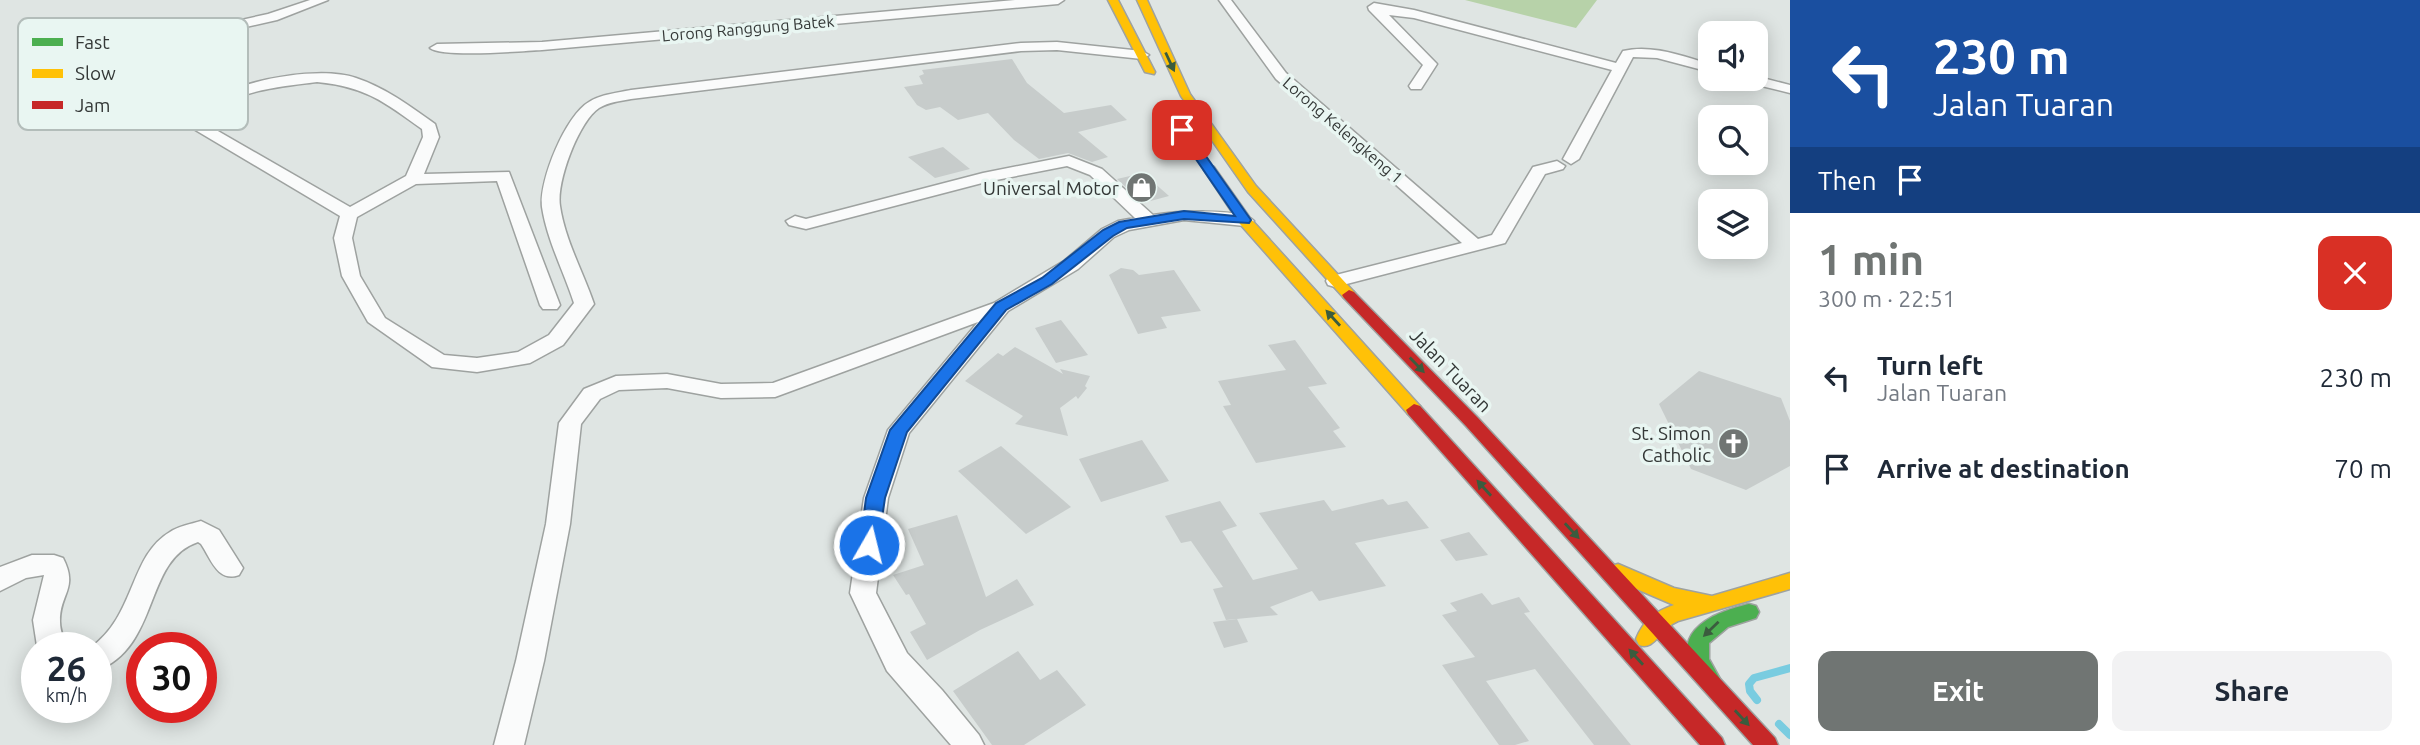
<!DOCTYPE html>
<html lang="en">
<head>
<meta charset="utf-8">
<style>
  body { margin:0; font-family:Ubuntu,sans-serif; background:#f2f2f3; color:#1f2937; height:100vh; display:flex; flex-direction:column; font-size:26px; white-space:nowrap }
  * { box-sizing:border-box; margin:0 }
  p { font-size:23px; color:#747a83 }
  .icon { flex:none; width:38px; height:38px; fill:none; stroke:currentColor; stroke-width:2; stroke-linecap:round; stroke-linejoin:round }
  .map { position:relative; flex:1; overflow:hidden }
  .details { display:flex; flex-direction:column; background:#fff; width:630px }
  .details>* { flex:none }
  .top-card { background:#1a4fa0; color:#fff; overflow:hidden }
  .fabs { position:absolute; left:1698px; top:21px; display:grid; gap:14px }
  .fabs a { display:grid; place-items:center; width:70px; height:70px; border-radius:14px; background:#fff; box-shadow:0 4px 18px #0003; font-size:35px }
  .speed { position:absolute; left:21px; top:632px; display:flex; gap:14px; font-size:35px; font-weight:700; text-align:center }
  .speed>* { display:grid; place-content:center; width:91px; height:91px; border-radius:50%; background:#fff; box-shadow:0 4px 18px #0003; line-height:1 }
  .speed small { font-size:18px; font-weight:400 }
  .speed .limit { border:10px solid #d22; background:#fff; color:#111 }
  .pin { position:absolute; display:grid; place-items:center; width:60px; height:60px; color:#fff; margin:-30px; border-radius:14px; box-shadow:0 4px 10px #0006 }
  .me { position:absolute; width:77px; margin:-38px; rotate:8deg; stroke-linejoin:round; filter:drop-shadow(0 0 5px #0008) }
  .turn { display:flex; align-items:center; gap:24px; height:147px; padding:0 28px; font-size:32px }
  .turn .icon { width:91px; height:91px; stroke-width:2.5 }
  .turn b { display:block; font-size:49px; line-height:60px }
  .then { display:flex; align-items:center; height:66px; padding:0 28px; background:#0003; gap:14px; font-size:26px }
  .round { display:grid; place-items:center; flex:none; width:74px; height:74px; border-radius:14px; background:#f2f2f3 }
  .summary { display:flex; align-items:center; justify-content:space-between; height:119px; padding:0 28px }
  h1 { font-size:42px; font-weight:700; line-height:52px; color:#707573 }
  .cta { display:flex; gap:14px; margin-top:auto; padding:14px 28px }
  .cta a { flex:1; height:80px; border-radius:14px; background:#707573; color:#fff; font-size:28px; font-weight:700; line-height:80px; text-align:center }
  .cta a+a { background:#f2f2f3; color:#1f2937 }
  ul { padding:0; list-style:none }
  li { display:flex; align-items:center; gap:21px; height:91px; padding:0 28px }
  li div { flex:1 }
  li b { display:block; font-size:26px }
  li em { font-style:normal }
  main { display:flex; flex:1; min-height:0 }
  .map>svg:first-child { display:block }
</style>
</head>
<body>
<main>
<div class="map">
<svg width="1790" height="745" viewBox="0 0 1790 745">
  <rect width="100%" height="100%" fill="#dfe5e3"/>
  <path fill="#b7d2a9" d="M1465,0h132l-21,28z"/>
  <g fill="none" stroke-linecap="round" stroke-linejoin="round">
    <g stroke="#79cce0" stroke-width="8">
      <path d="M1757,700l-7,-9 -1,-7 5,-6 36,-10"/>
      <path d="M1779,724l11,11"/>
    </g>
  </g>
  <g fill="#c7cccb">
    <path d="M1012,59l15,24 37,30 47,-8 16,15 -49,12 30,25 -16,5 -24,-9 -29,6 -25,-19 -26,-27 -30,7 -18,-13 -14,3 -9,-5 -13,-18 19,-3 -4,-8 5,-2 -2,-4z"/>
    <path d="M943,147l27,22 -35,9 -27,-21z"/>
    <path d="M1143,173l26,23 -26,7 -26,-24z"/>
    <path d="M1121,268l12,2 6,5 35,-5 27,41 -40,6 6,11 -29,6 -29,-59z"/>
    <path d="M1061,320l27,35 -32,8 -21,-35z"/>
    <path d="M1295,340l32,44 -19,3 32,41 -7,3 13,16 -90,16 -33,-57 8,-1 -13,-24 68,-11 -18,-25z"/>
    <path d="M1015,347l48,27 -3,-5 30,7 -5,10 2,2 -9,11 -2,-3 -16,12 8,28 -53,-12 8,-8 -58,-35 33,-28 5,3z"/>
    <path d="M1699,371l82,27 9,23v45l-44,24 -55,-21 -32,-65z"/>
    <path d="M1142,440l27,41 -68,21 -22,-43z"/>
    <path d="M1001,446l70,61 -45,27 -68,-63z"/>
    <path d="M1383,499l5,6 19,-4 22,27 -74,15 31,43 -67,15 -7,-10 -42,16 8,8 -52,5 -13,-31 10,-2 -32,-46 -10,2 -16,-27 55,-15 17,25 -15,5 31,49 45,-11 -39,-56 65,-13 8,11z"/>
    <path d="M957,515l29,82 31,-18 17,26 -54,25 -53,30 -17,-28 16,-8 -17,-30 -3,1 -13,-20 31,-10 -16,-36z"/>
    <path d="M1469,532l19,23 -32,6 -16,-21z"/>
    <path d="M1482,593l10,12 27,-8 11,15 -6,1 107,132h-37l-59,-76 -49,12 43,60 -14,4h-16l-57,-80 33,-8 -33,-42 15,-4 -7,-8z"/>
    <path d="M1237,619l11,23 -24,6 -11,-26z"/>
    <path d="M1018,651l22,29 17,-10 29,35 -62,40h-32l-39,-54z"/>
  </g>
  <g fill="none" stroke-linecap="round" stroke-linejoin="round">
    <defs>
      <g id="street">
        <path d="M310,0h18l-51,20 -94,21 -7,-4 2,-3 90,-20z"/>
        <path d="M1015,0h49l-6,4 -516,46c-20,1 -99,8 -112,-2l7,-4 105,-2z"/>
        <path d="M1219,0h12l55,73 192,166 14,-4 41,-68 24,-6 8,5 -2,3 -18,5 -40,69 -170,44 -7,-2 -2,-4 2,-4 134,-34 -186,-164z"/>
        <path d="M1374,3l40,7 202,53 7,-12c29,-7 59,5 87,13v8l-53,-14 -24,-1 -54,102 -8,5 -8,-5 49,-89 -198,-52 -25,-3 48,49 -16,25h-10l-2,-3 14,-21 -54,-55 -1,-3z"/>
        <path d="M1057,42l85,9 7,4 -7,4 -85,-9 -36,1 -390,48c-11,2 -22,3 -32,9 -20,13 -43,74 -39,98 5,34 23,66 34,98l-31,41 -33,18 -53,9 -45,-5 -64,-45 -26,-46 -8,-38 6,-22 -148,-88 -4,-11c27,-34 128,-53 168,-39 30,10 54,28 79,46l4,13 -15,37 85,-2 51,133 -3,4h-14l-3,-4 -43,-124 -81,3 -59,33 -5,21 8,38 25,42 59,37 33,3 41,-6 31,-17 25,-32c-10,-31 -27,-63 -32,-96 -3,-27 24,-92 47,-105 12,-8 28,-9 42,-12l390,-47zM317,82c49,5 66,19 105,47l1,8 -17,39 -56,31 -146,-84v-5c30,-28 74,-31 113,-36z"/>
        <path d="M1755,76l35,9v8l-45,-11 -2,-3h12z"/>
        <path d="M1069,156l33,13 51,46c19,-3 88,-8 101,6l-9,5 -61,-6 -55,10 -15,7 -36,32 -70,42 -99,122 -21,65 -12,95 31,60 35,37 37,45 5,10h-33l-64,-74 -37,-78 14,-95 24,-68 90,-108 -203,75 -54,1 -54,-10 -48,2 -19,9 -19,25 -11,100 -26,137 -20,84h-30l22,-84 30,-137 13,-101 25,-34 32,-13 51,-2 54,10 52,-1 221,-80 70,-42 38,-32 16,-8 17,-3 -45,-43 -23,-9 -81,16 -180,47 -17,-4 -3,-4 9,-5 11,3 177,-46z"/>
        <path d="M201,521l18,9 24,38 -4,7c-21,8 -28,-16 -38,-31l-3,-2c-55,18 -37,105 -102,129v-23h-6c46,-32 39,-92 80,-116 8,-6 21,-8 31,-11z"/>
        <path d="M32,555h22l9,3c16,31 -4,36 -3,64 0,10 4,17 8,26l-31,-2 -4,-26 11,-45 -18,3 -26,13v-24z"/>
      </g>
      <path id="fast" d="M1749,604l7,2 3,6 -3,6 -28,9 -19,16v16l11,20 -3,7 -7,2 -7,-2c-5,-8 -11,-16 -14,-25 -11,-36 34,-51 60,-57z"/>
      <g id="slow">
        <path d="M1108,0h10l37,72 -1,2 -9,-2z"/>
        <path d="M1137,0h10l43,94 66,92 98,106 2,3 -2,3h-10l-96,-106 -67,-96z"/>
        <path d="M1210,166l4,1 36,51 170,188 2,4 -2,4h-12l-168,-190 -36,-54z"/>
        <path d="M1618,564l56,24 38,8 78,-23v16l-112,32c-19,8 -23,30 -39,24l-3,-6c8,-19 18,-27 38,-34l-63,-27 -3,-6 3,-6z"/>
      </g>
      <g id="jam">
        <path d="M1349,290l5,2 124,126 297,320 3,7h-25l-287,-319 -122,-128 -2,-3z"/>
        <path d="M1414,404l6,2 302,332 3,7h-25l-292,-331 -2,-4z"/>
      </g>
    </defs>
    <use href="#street" stroke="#9ea2a0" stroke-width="3"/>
    <use href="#fast" stroke="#9ea2a0" stroke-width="3"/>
    <use href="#slow" stroke="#9ea2a0" stroke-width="3"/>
    <use href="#jam" stroke="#9ea2a0" stroke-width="3"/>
    <use href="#street" fill="#fafbfb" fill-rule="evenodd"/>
    <use href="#fast" fill="#4caf50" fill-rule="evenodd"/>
    <use href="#slow" fill="#ffc107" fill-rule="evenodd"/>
    <use href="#jam" fill="#c62828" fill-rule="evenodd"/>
  </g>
  <defs><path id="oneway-solid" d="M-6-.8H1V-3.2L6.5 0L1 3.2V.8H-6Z" transform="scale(1.75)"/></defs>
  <g fill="#3b5c3e">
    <use href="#oneway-solid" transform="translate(1170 62) rotate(65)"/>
    <use href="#oneway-solid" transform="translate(1333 318) rotate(-132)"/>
    <use href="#oneway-solid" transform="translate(1417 365) rotate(46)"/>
    <use href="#oneway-solid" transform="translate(1484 488) rotate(-132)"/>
    <use href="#oneway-solid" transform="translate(1572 531) rotate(47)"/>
    <use href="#oneway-solid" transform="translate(1711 629) rotate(136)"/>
    <use href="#oneway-solid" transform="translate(1636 657) rotate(-132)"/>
    <use href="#oneway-solid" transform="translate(1742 718) rotate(47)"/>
  </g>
  <path fill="#1a73e8" stroke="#114b97" stroke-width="2" d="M1178,128h8l65,92 -2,3 -65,-4 -57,9 -14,8 -61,48 -46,26 -99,122 -22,66 -7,47 -2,6 -7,2 -7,-2 -2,-6 6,-47 24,-68 106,-127 46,-25 61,-48 16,-8 65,-11 51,5 -59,-86z"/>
  <defs>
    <symbol id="shop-disc" viewBox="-11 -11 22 22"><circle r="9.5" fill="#707573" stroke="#e9f6f2"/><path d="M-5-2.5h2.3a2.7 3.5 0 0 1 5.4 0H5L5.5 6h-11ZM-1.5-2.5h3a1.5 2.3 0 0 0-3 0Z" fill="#fff"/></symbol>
    <symbol id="church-disc" viewBox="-11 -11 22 22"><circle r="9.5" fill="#707573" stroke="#e9f6f2"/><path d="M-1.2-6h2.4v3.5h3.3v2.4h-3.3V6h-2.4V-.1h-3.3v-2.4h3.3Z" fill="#fff"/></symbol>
  </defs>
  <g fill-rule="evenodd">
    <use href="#shop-disc" x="1124" y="170" width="35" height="35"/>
    <use href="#church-disc" x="1716" y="426" width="35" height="35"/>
  </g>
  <g text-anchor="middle" stroke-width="7" stroke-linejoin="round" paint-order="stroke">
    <g font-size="16" fill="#343837" stroke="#e9f6f2">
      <text transform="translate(748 28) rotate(-5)" y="6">Lorong Ranggung Batek</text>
      <text transform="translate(1343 130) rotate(41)" y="6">Lorong Kelengkeng 1</text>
    </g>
    <g font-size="19" fill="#343837" stroke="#e9f6f2" text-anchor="end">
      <text x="1119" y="195">Universal Motor</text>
      <text x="1711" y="440">St. Simon<tspan x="1711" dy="22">Catholic</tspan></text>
    </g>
    <g font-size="19" fill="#343837" stroke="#e9f6f2">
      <text transform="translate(1451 370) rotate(46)" y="7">Jalan Tuaran</text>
    </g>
  </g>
  <rect x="18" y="18" width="230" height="112" rx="10" fill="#e9f6f2" stroke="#b3bdba" stroke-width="2"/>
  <rect x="32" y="38" width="31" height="8" fill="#4caf50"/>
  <rect x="32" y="69" width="31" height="9" fill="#ffc107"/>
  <rect x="32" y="101" width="31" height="8" fill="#c62828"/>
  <g font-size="19" fill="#343837">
    <text x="75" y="49">Fast</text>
    <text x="75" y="80">Slow</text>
    <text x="75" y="112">Jam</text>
  </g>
</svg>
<div class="fabs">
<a><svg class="icon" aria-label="sound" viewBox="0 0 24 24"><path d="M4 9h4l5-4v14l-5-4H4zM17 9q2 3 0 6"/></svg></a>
<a><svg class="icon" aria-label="search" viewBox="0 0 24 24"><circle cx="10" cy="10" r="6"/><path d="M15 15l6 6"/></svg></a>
<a><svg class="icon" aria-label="layers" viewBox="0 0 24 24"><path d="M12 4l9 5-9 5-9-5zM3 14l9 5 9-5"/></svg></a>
</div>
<div class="speed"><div>26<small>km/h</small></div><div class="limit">30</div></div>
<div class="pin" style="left:1182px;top:130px;background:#d93025"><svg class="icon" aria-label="arrive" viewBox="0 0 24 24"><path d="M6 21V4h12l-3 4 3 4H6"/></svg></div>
<svg class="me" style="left:869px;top:545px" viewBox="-20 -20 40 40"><circle r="17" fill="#1a73e8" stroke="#fff" stroke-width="3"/><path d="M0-11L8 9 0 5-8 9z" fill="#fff"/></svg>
</div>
<section class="details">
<div class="top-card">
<div class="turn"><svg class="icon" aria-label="left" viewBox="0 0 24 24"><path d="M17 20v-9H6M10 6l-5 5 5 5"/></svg><div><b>230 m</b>Jalan Tuaran</div></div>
<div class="then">Then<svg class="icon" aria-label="arrive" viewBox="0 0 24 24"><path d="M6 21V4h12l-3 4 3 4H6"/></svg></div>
</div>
<div class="summary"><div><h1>1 min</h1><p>300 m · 22:51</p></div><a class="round" style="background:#d93025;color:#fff"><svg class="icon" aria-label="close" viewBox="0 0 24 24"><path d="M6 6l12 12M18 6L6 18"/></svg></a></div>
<ul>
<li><svg class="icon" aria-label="left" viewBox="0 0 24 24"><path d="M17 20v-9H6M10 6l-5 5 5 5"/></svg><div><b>Turn left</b><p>Jalan Tuaran</p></div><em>230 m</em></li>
<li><svg class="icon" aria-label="arrive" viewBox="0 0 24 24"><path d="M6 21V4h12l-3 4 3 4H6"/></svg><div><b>Arrive at destination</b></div><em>70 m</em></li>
</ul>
<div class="cta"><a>Exit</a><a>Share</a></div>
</section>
</main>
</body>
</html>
